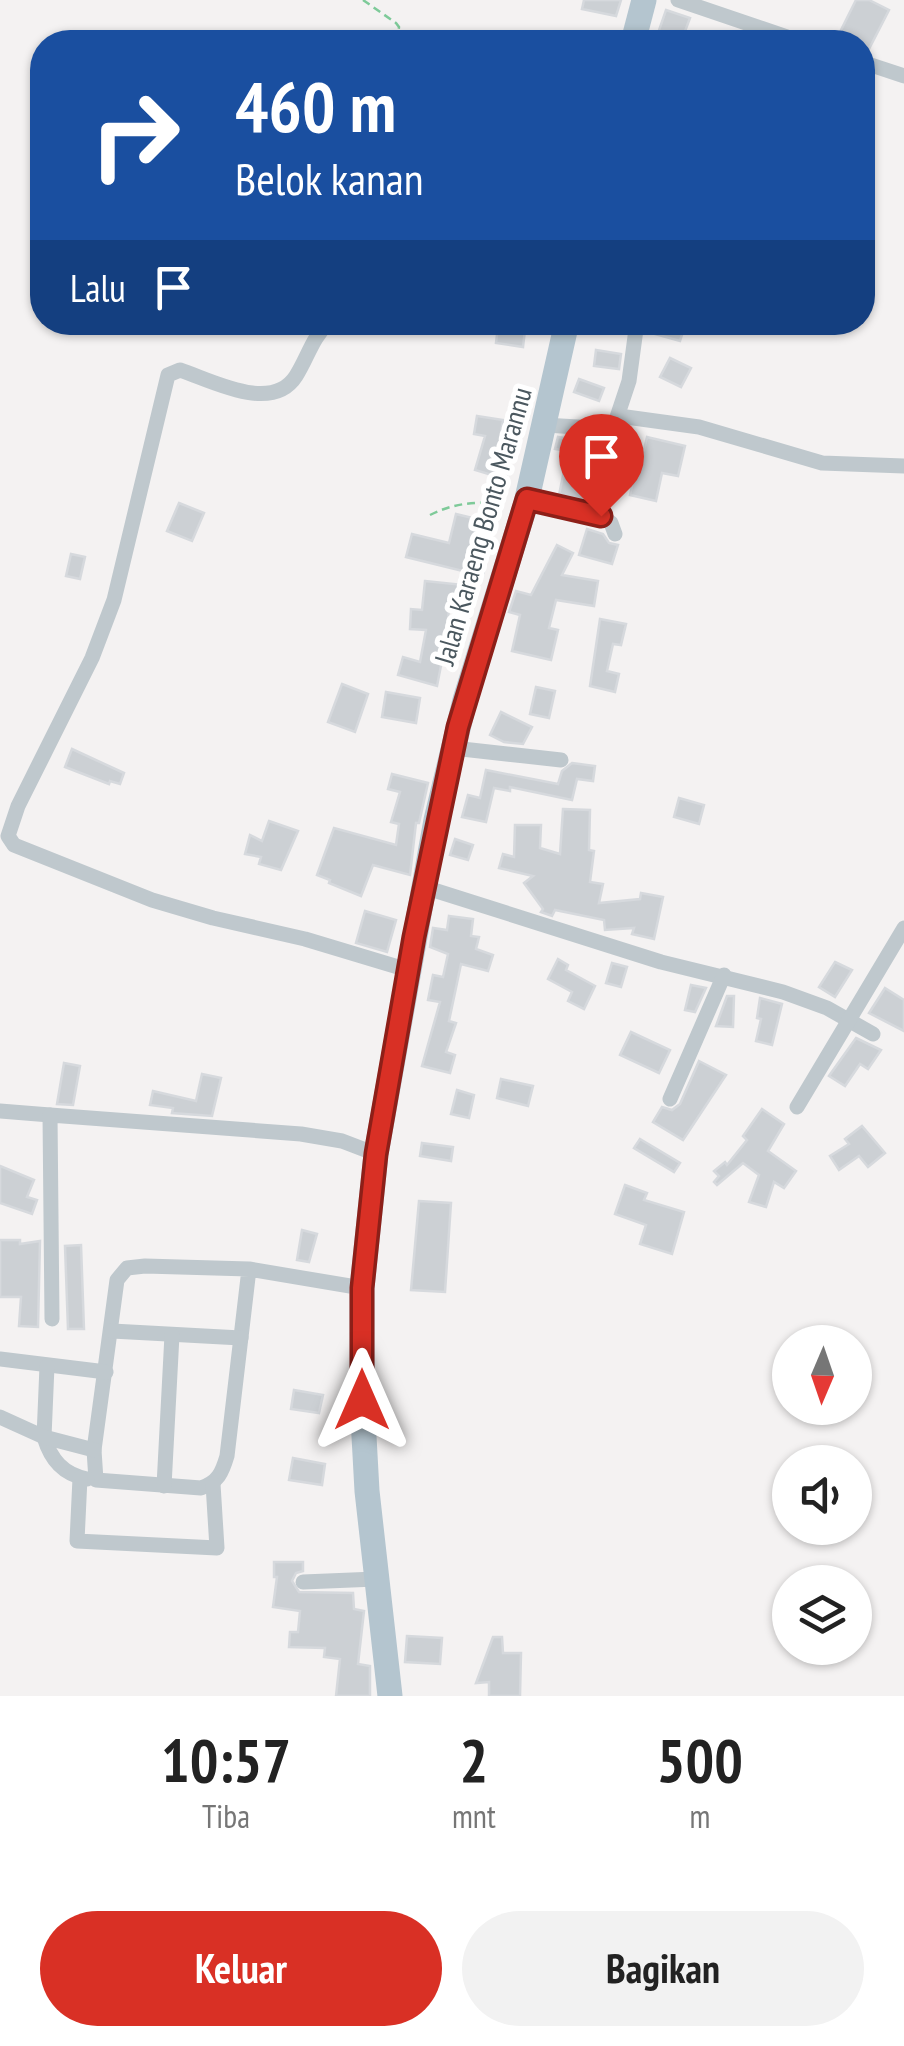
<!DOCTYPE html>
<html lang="id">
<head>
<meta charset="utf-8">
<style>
  body { margin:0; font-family:"PT Sans Narrow",sans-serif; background:#f2f2f2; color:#222; height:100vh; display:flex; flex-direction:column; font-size:38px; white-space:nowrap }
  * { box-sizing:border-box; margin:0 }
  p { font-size:32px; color:#767676 }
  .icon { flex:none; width:55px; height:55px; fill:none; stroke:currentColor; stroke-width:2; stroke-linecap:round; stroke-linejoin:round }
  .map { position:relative; height:1696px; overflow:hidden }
  .panel { display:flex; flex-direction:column; background:#fff; flex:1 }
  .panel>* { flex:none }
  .top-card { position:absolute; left:30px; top:30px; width:845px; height:305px; border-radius:40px; box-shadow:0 2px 8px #0004; background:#1a4fa0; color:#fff; overflow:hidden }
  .needle { width:65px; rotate:182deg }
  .controls { position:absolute; left:772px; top:1325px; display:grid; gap:20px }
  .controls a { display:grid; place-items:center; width:100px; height:100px; border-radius:50%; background:#fff; box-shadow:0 2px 8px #0004; font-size:50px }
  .pin { position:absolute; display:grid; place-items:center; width:85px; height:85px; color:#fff; margin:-102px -42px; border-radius:50% 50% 50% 0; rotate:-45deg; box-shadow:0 0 10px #0007 }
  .pin .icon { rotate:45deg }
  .me { position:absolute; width:110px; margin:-55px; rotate:0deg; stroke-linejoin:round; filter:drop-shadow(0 0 8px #0008) }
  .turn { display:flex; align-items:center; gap:35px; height:210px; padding:0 40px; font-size:45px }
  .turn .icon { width:130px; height:130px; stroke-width:2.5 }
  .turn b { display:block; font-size:70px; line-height:85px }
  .then { display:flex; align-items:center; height:95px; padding:0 40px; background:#0003; gap:20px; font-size:38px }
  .eta { display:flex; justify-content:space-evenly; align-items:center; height:170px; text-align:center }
  .eta b { font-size:60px; font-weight:800; line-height:70px }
  .button { display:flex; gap:20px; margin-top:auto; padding:20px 40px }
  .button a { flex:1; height:115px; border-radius:60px; background:#d93025; color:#fff; font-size:40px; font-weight:800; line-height:115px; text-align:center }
  .button a+a { background:#f2f2f2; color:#222 }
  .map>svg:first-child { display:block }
</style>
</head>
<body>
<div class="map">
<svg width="904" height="1696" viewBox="0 0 904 1696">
  <rect width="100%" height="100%" fill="#f4f2f2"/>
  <g fill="#ccd0d4" stroke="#d6d9dd" stroke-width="2.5">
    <path d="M584,0h37l-5,16 -34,-7z"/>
    <path d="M856,0h13l20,10 -20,39 -7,-7 -23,-8z"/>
    <path d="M666,10l24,8 -9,24 -24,-6z"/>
    <path d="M654,322h32l-6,19 -29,-8z"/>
    <path d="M498,326l27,4 -2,17 -27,-4z"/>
    <path d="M596,350l25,4 -2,15 -25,-3z"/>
    <path d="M670,358l21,10 -10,19 -21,-10z"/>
    <path d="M579,379l25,9 -5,13 -25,-9z"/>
    <path d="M477,416l26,4 -6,37 14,4 -6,18 -30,-9 10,-34 -11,-2z"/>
    <path d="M558,437l86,13 3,-13 38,9 -7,30 -16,-3 -6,28 -26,-6 2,-9 -45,-5 -3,19 -25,-5 9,-44 -13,-2z"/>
    <path d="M179,503l25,10 -12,28 -25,-10z"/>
    <path d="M456,514l37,9 -10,53 -77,-19 6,-23 37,9z"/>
    <path d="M587,529l16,5 6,9 9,2 -6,19 -33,-9z"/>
    <path d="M557,545l16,8 -11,22 36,6 -4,25 -38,-6 -7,28 9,2 -7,30 -39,-9 8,-36 -11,-3 7,-21 15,4z"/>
    <path d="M71,554l14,3 -5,22 -14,-3z"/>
    <path d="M425,581l39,4 -3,22 -12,-1 -2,29 -10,51 -39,-11 5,-18 17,5 6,-32 -16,-1 1,-20 11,1z"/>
    <path d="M600,619l26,5 -5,21 -8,-1 -6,27 12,3 -4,18 -25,-6z"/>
    <path d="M342,684l26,10 -13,38 -27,-10z"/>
    <path d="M536,687l19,4 -6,27 -19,-4z"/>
    <path d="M386,692l34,6 -4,25 -34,-6z"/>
    <path d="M501,712l31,15 -9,17 -19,-2 -14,-7z"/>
    <path d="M72,749l52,24 -4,11 -10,-3 -1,3 -44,-17z"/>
    <path d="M572,763l23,3 -2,15 -16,-2 -5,21 -62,-13v4l-16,-3 -8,34 -24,-5 6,-22 12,3 6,-28 72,14 4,-13z"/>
    <path d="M392,774l36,9 -9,40h-3l-6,52 -37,-10 -12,31 -32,-13 1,-3 -13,-5 17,-47 62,17 3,-21 -8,-2 9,-30 -12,-3z"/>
    <path d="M679,798l25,7 -5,19 -25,-7z"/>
    <path d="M563,809l27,1 -1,40 5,1 -4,31 13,2 -4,19 41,-4 1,-6 22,4 -9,42 -22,-5 2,-6 -29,2 -1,-10 -49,-10 -3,6 -11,-4 2,-3 -19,-26 9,-7 -34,-8 4,-14 11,3 1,-32h26l-1,23 20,6z"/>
    <path d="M269,821l29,10 -17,39 -22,-6 2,-7 -16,-3 5,-19 12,6z"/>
    <path d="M455,839l18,6 -5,15 -18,-5z"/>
    <path d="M365,911l31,9 -9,32 -31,-9z"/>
    <path d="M449,916l24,3 -2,17 8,1 -3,12 17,6 -5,16 -27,-7 -12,57 7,2 -10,29 9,3 -5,18 -28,-7 18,-64 -12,-2 5,-25 10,2 5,-23 -18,-7 3,-19 14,2z"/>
    <path d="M558,959l10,6 -2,5 29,16 -11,23 -16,-8 4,-9 -24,-13z"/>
    <path d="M835,962l17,8 -17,27 -16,-10z"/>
    <path d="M612,963l15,4 -6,20 -15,-4z"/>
    <path d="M691,985l15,3 -11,24 -10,-2z"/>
    <path d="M885,988l19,12v31l-35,-18z"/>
    <path d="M727,996h7l-1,31 -17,-1z"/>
    <path d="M760,998l22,6 -10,41 -16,-4 5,-22 -4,-1z"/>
    <path d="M631,1032l39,18 -11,23 -39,-18z"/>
    <path d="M856,1038l25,12 -13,19 -8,-5 -15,22 -16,-10z"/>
    <path d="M699,1061l27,14 -43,65 -30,-18 9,-15 10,3 8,-6z"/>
    <path d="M64,1063l16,3 -7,39 -16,-1z"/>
    <path d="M202,1074l19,4 -9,38 -40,-3 1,-5 -23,-3 3,-14 43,10z"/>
    <path d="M501,1079l32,7 -5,20 -31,-8z"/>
    <path d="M457,1090l17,5 -5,23 -18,-4z"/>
    <path d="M762,1109l22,15 -16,27 28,20 -12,17 -10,-6 -8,25 -17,-5 10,-27 -16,-12 -26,22 -3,-3 5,-6 -5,-5 11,-9 2,3 20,-25 -4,-4z"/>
    <path d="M862,1126l23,27 -17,14 -9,-11 -20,14 -9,-14 19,-12 -4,-5z"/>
    <path d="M640,1139l40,24 -6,9 -40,-24z"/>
    <path d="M422,1143l31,4 -2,14 -31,-5z"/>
    <path d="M0,1166l34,14 -7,17 10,3 -5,14 -32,-11z"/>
    <path d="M625,1185l22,8 -3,7 40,12 -12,42 -32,-10 6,-19 -31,-11z"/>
    <path d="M419,1201l32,2 -6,89 -34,-2z"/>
    <path d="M302,1230l15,4 -8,28 -12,-2z"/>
    <path d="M0,1240h20v4l20,-3 -2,86 -19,-1 2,-29h-21z"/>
    <path d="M81,1245l3,84h-16l-3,-83z"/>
    <path d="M294,1390l29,5 -4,18 -28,-4z"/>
    <path d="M293,1458l32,6 -3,21 -33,-5z"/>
    <path d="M274,1562h29v9l-7,2 -4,8 7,11 54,1 1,16 10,2 -6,53 12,2v30h-34l4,-37 -16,-2 1,-9 -36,-1 1,-15h8l2,-21 -27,-4 4,-30h-3z"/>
    <path d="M407,1636l35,2 -2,26 -35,-2z"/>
    <path d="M493,1637h9l1,16h18l-1,43h-31v-14l-13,1z"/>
  </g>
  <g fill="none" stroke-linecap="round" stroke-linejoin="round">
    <g stroke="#7eca99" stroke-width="2.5" stroke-dasharray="8 5" stroke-linecap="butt">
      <path d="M363,0l33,23 3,4 -2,15"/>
      <path d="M430,515c26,-13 46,-13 75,-12"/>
    </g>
    <g stroke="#bfc8cd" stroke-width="15">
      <path d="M678,0l124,42"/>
      <path d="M862,62l42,14"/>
      <path d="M329,322c-17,16 -21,35 -33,54 -24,38 -85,4 -116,-6l-12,5 -54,225 -22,58 -74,148 -10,30 6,9 138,55 61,18 92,21 103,31"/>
      <path d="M619,416l80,11 123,36 82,3"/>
      <path d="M545,425l65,4 4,-3 15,-45 8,-59"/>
      <path d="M527,499l74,17 10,7 4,11"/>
      <path d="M453,748l108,12"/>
      <path d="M424,887l237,75 122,30 44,16 46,26"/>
      <path d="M670,1099l54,-124"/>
      <path d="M797,1107l107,-179"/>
      <path d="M0,1111l50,4"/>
      <path d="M249,1269l-22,187c-5,17 -9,26 -26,32l-105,-8 -2,-30 23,-170 10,-12 18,-2 104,3 113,19"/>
      <path d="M52,1319l-2,-204 251,19 41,7 34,13"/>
      <path d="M112,1331l129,7"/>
      <path d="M0,1359l106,13"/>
      <path d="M47,1366l-3,71c7,23 19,37 43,42"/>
      <path d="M0,1417l44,20 50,13"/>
      <path d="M80,1478l-3,63 140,7 -4,-64"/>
      <path d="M164,1486l8,-151"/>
      <path d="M303,1582l73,-3"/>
    </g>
    <g stroke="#b4c5cf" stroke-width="25">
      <path d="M633,42l11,-42"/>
      <path d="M390,1696l-23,-205 -5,-91v-112l14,-134 60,-334 29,-120 61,-197 41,-181"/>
    </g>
  </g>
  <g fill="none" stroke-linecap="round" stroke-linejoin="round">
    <defs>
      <path id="route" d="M362,1400v-112l14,-134 38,-217 44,-210 69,-228 74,17"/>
    </defs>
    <use href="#route" stroke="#8d1f18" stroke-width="25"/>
    <use href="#route" stroke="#d93025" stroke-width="18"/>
  </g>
  <g text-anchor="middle" stroke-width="10" stroke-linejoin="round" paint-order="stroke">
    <g font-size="28" fill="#4b585f" stroke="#fff">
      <text transform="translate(483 526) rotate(-74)" y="10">Jalan Karaeng Bonto Marannu</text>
    </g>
  </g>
</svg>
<div class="controls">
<a><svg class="needle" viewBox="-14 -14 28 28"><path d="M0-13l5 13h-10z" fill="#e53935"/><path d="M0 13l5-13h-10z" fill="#767676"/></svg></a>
<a><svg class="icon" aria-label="sound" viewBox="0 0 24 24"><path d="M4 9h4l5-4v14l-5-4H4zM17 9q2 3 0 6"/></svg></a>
<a><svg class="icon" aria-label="layers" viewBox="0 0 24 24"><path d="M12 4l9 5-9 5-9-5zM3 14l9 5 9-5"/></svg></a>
</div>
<div class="pin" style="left:601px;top:516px;background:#d93025"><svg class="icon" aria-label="arrive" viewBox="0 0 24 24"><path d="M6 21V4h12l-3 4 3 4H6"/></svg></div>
<svg class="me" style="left:362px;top:1400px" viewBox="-20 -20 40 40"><path d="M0-17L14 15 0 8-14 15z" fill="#d93025" stroke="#fff" stroke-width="4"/></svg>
<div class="top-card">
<div class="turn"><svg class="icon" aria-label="right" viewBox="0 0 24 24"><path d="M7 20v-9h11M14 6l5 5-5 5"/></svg><div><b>460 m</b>Belok kanan</div></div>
<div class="then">Lalu<svg class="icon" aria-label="arrive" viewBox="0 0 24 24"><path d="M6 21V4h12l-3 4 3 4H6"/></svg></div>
</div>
</div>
<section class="panel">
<div class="eta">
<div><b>10:57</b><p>Tiba</p></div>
<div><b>2</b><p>mnt</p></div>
<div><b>500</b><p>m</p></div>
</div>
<div class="button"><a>Keluar</a><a>Bagikan</a></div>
</section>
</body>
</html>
